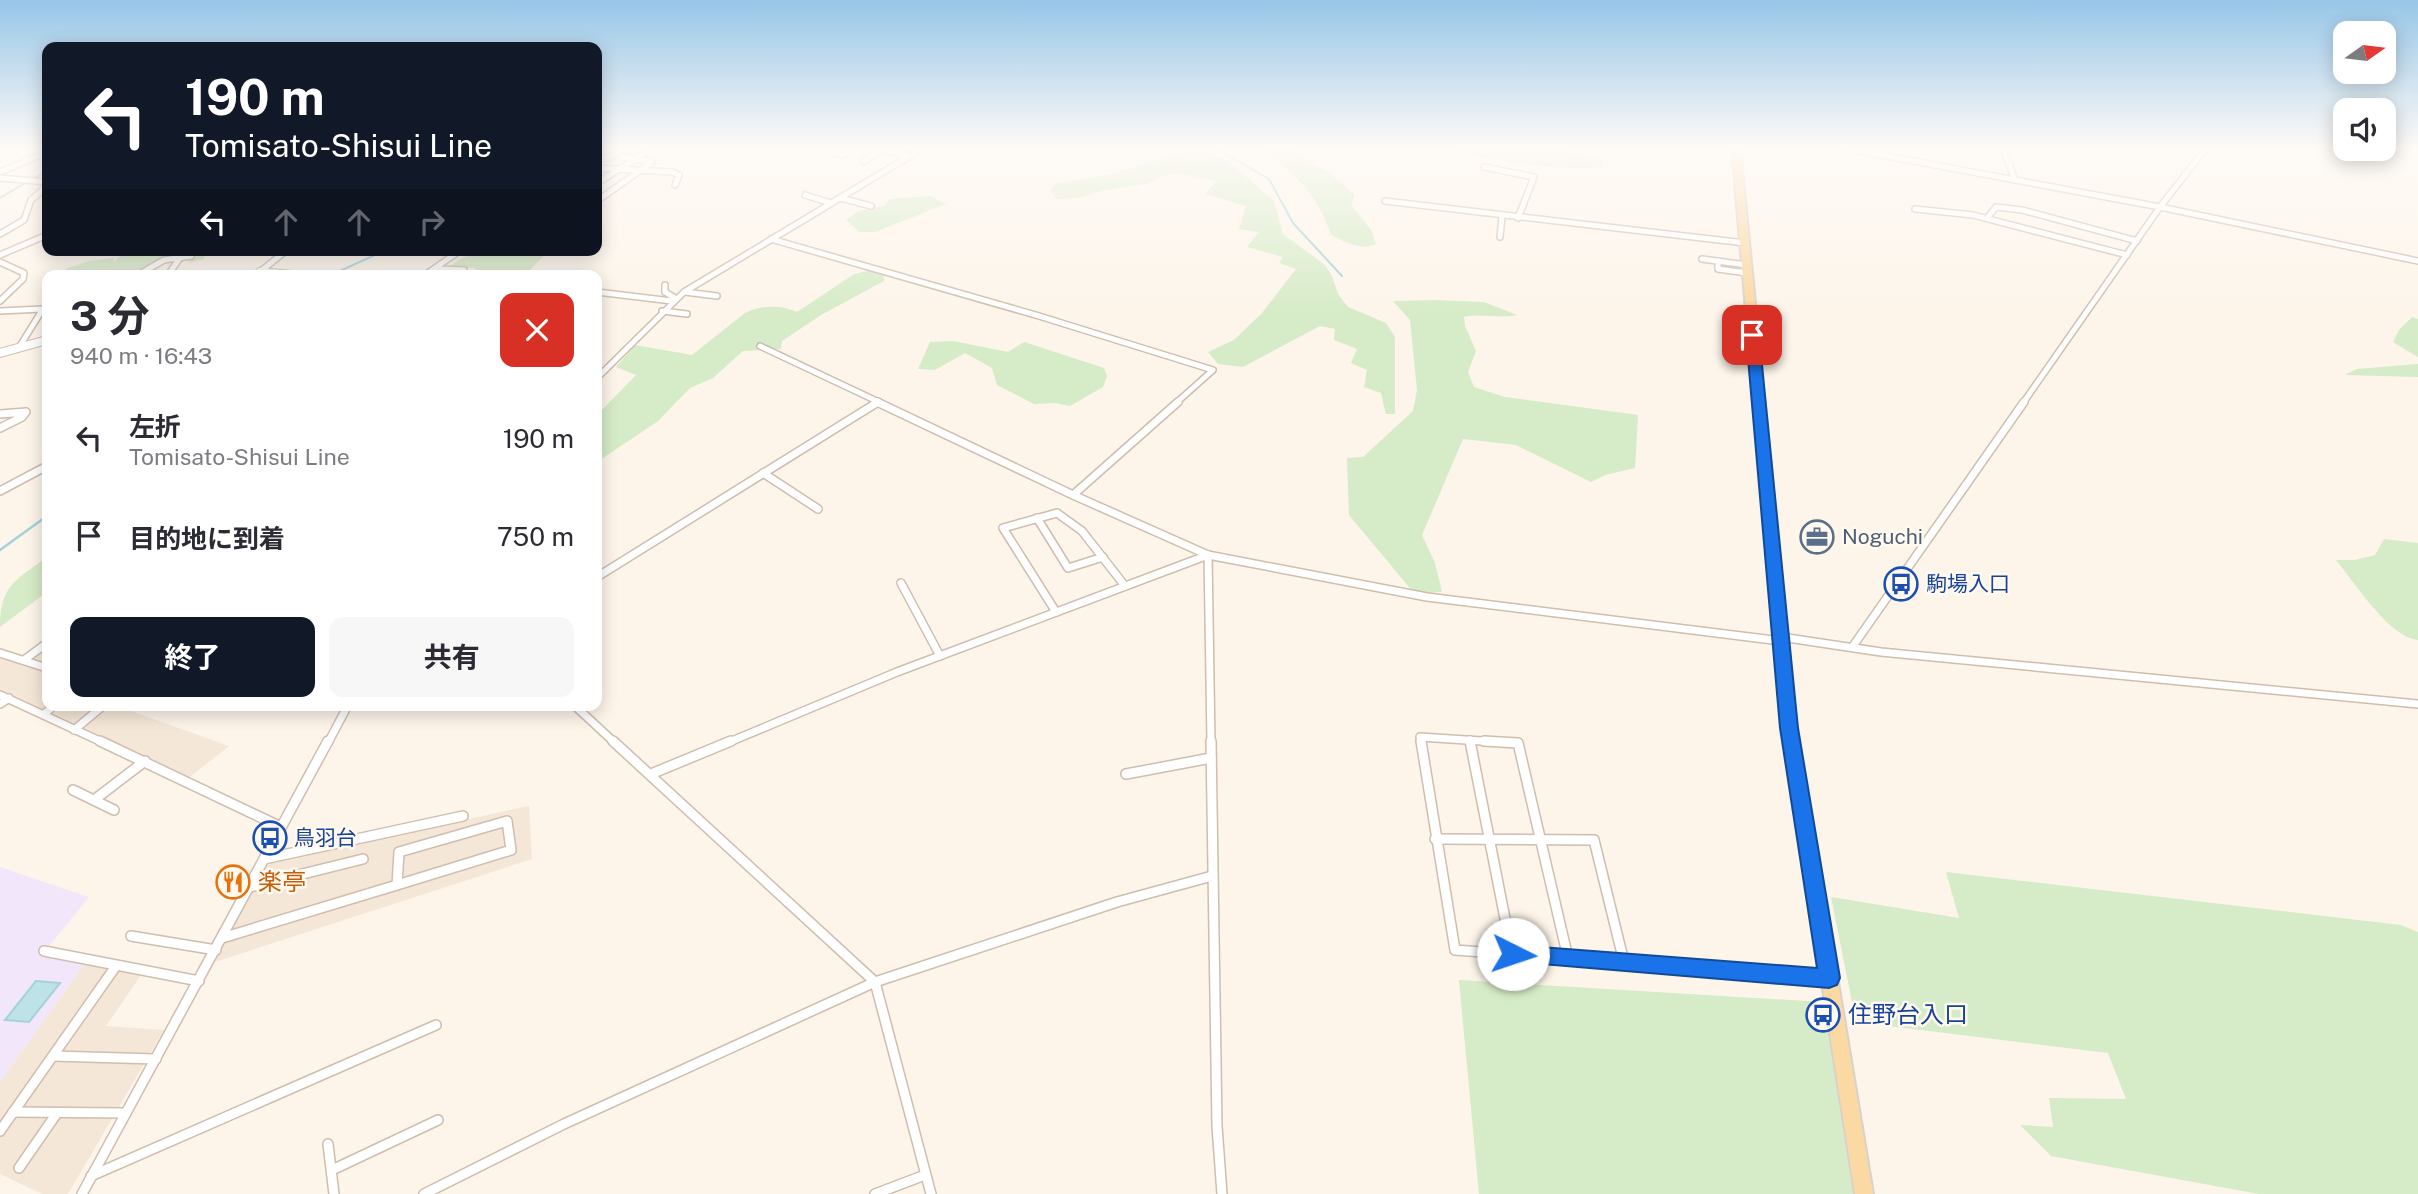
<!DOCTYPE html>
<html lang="ja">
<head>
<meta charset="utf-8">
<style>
  body { margin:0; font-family:"Public Sans","Noto Sans JP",sans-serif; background:#f7f7f7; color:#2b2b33; height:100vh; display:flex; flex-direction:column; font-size:26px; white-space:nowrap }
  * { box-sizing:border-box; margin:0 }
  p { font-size:23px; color:#7c7c81 }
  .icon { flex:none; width:38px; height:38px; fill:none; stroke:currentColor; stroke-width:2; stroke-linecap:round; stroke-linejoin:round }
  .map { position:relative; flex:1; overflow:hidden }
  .details { position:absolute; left:42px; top:270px; width:560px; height:441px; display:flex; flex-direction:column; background:#fff; border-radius:14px; box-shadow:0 4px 18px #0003 }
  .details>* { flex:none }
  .hud { position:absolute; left:42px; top:42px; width:560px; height:214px; border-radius:14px; box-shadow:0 4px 18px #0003; background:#111827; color:#fff; overflow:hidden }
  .needle { width:46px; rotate:76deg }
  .fabs { position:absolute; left:2333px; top:21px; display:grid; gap:14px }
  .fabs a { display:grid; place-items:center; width:63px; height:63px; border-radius:14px; background:#fff; box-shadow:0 4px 18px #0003; font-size:35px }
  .pin { position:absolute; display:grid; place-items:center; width:60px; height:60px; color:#fff; margin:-30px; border-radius:14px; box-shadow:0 4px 10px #0006 }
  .me { position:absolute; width:77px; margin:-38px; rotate:94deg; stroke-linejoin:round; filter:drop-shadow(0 0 5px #0008) }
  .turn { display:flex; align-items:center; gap:24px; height:147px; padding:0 28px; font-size:32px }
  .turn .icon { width:91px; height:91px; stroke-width:2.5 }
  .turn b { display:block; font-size:49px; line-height:60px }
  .lanes { display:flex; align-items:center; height:66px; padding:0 28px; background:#0003; justify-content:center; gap:35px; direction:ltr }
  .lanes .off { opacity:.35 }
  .round { display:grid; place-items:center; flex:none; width:74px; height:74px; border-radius:14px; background:#f7f7f7 }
  .head { display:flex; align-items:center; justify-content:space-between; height:119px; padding:0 28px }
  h1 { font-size:42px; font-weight:700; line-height:52px }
  .action { display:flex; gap:14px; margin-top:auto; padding:14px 28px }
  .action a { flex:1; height:80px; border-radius:14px; background:#111827; color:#fff; font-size:28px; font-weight:700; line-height:80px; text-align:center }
  .action a+a { background:#f7f7f7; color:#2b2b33 }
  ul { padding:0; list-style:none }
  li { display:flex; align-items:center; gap:21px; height:98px; padding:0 28px }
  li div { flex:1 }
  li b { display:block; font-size:26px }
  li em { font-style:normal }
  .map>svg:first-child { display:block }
</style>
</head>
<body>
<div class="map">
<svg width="2418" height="1194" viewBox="0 0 2418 1194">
  <rect width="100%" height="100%" fill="#fdf5ea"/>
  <g fill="#f5e7d8">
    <path d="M47,642v63h85l-4,5 101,36 -39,31 -190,-86v-41l27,6z"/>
    <path d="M529,806l3,53 -320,104 57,-101z"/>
    <path d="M84,965l57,10 -35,51 58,4 -96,164h-26l-42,-20v-92z"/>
  </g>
  <path fill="#f2e6fa" d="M0,867l89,30 -48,59 43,9 -84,117z"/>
  <g fill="#d6ebc7">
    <path d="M1258,148h38l13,14 19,10 27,23 -4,10 20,25 5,14c-16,7 -30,-2 -45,-9 -12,-39 -39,-66 -73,-87z"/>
    <path d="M1444,148h107l51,12 1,7c-48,5 -112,-6 -159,-19z"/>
    <path d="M1204,151l25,11 45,39 9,33 42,31 7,11 6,18 10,13 38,16 9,14v77h-9l-5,-21 -17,-6 3,-17 -16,-7 6,-14 -23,-9 1,-11 -15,-3 -77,41 -25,-3 -10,-12 26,-12 28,-27 34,-44 -17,-6 4,-6 -36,-10 12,-15 -20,-3 7,-23 -41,-12 11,-13 -43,-9 -27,12 -44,7 -23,7 -23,1 -6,-9 7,-7 52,-8 77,-23z"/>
    <path d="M931,196l15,8 -71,28h-15l-14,-12 13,-9 25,-5 6,-7z"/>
    <path d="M126,250h91l-12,5 -1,4 -16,4 6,-9c-31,5 -58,23 -90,20l2,-3 -34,4 -7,-6 24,-8 24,-3 1,4z"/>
    <path d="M485,250h64l-24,25h-50v-7l-26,-1 11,-8z"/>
    <path d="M883,267l1,14 -63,34 -39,26 -1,8 -38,2 -30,27 -23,10 -32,33 -61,41v-47l39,-40 -20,-8 19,-22 57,10 53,-42c16,-8 36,-8 52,-1l57,-38z"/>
    <path d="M1436,300l48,2 33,13c-18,4 -35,-2 -53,2l1,9 11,25 -8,21 6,15 31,10 133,18 -3,53 -30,7 -14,7 -75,-37 -53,-6 -41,96 13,28 7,29 -28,1 -65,-78 -2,-57 16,-1 50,-46 4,-21 -7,-70 -17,-19z"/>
    <path d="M2412,317l6,2v38l-25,-15 6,-12z"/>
    <path d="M953,341l55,11 16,-10 80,26 3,8 -4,11 -33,19 -15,-3 -21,1 -37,-19 -5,-17 -27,-15 -30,17 -17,-1 12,-27z"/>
    <path d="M2418,364v13l-73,-2 12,-6z"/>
    <path d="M2384,539l34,4v97c-29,-3 -63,-57 -82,-80h19l20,-5z"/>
    <path d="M47,557v35l-47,35c0,-42 16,-47 47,-70z"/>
    <path d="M1946,872l455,53 17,7v262h-159l-208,-38 -31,-31 33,2 -4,-29 77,1 -18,-46 -252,-31 -25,-125 128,21z"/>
    <path d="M1459,980l364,22 30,192h-374z"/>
  </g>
  <path fill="#bde2e7" stroke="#a3d2d9" stroke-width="2" d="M36,981l24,2 -31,39 -24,-2z"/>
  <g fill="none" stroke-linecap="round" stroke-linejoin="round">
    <g stroke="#a3d2d9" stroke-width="2">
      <path d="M1215,148l54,31 24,44 49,53"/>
      <path d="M33,179l14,-8"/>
      <path d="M0,198l27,-16"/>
      <path d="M331,275l55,-25"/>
    </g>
    <path stroke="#a3d2d9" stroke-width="2.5" d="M0,550l47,-34"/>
    <defs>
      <g id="street-far2">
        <path d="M815,148l27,7 12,-7"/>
        <path d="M878,148l32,8"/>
        <path d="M1844,148l316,59 258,54"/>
        <path d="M2003,148l12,32"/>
        <path d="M597,160l16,-4 10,-8"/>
        <path d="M864,161l19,-12"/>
        <path d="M1484,167l50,10 -16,41"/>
        <path d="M597,168l75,4 7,3 -4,10"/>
        <path d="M0,172l43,-18 4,-5"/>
        <path d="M0,178l47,4"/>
        <path d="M597,183l48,-30"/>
        <path d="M805,195l26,8"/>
        <path d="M840,198l31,8"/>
        <path d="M597,201l55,-39 -30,-5"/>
        <path d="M1385,201l360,42"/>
        <path d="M1915,209l58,6 154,40"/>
        <path d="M1987,218l9,-11 26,3 115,31"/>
        <path d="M0,234l24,-14 7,-20 16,-14"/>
        <path d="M1500,237l2,-21"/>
        <path d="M771,239l268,77 174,54 -37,33"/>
        <path d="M0,255l47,-20"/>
        <path d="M1702,259l45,6"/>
        <path d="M1718,261v8l29,4"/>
        <path d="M0,262l24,11 -1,6 -23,22"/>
        <path d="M438,269l26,1"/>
        <path d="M170,272l10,-14"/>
        <path d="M138,275l26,-15 27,-4"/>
        <path d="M256,275l31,-25"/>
        <path d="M425,275l36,-25"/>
        <path d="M665,285v7l10,6"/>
        <path d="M597,292l75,9"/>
        <path d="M685,292l32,4"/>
        <path d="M0,311l42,-2 -1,3h6"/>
        <path d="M662,311l25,3"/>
        <path d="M760,346l121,57"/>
        <path d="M18,349l23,-37"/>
        <path d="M597,378l87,-86 239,-144"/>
        <path d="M876,403l2,-1"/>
        <path d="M2023,403l137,-196 46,-59"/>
      </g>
      <g id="street-far1">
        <path d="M877,402l196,93 135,60 219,42 354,44"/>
        <path d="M0,414l26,-2 -4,5 -22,11"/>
        <path d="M763,473l55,36"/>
        <path d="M0,491l47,-25"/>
        <path d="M1073,495l105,-93"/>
        <path d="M1037,518l31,50 35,-11"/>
        <path d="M1208,555l3,188"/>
        <path d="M597,577l281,-175"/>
        <path d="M901,583l39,73"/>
        <path d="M1056,612l-53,-84 54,-15 25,18 43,55"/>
        <path d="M1781,637l100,15 537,52"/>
        <path d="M1853,646l171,-244"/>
        <path d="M0,653l47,15"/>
        <path d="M24,660l23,-17"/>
        <path d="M0,695l104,48"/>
        <path d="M0,704l9,-6"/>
        <path d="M574,705l41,38"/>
        <path d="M44,714l11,-9"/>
        <path d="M74,730l30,-25"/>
        <path d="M1470,740l1,3"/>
        <path d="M328,743l20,-38"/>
        <path d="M727,743l170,-71 311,-117"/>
        <path d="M1421,743l-1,-6 92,6"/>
      </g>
      <g id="street">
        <path d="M100,741l181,86"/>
        <path d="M613,741l262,241 56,212"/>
        <path d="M1211,741l6,385 5,68"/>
        <path d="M1421,741l34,209 372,28"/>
        <path d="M1470,741l42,213"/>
        <path d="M1484,741l34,2 50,215"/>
        <path d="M651,774l80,-33"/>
        <path d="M1126,774l85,-16"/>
        <path d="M73,790l41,20"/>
        <path d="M94,800l51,-39"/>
        <path d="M507,821l4,29 -114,35 2,-33z"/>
        <path d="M1435,839l159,1 30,122"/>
        <path d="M264,859l199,-43"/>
        <path d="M250,887l113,-28"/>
        <path d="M131,936l85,14"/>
        <path d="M222,938l175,-53"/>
        <path d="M44,951l155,30"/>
        <path d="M53,1056l103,3"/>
        <path d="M13,1112l113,1"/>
        <path d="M0,1131l116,-165"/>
        <path d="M328,1144l6,50"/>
        <path d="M19,1168l38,-55"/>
        <path d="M332,1170l106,-50"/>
        <path d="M91,1176l345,-151"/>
        <path d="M82,1194l246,-453"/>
        <path d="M424,1194l140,-70 311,-142 242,-80 95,-26"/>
        <path d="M875,1194l50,-19"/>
      </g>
      <g id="secondary">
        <path d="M260,272l32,3"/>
        <path d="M0,353l47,-13"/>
      </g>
      <path id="primary" d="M1732,148h8l56,580 77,466h-18l-73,-466z"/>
    </defs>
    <use href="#street-far2" stroke="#d0bdae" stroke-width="8"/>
    <use href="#street-far1" stroke="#d0bdae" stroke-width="10"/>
    <use href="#street" stroke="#d0bdae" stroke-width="12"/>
    <use href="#secondary" stroke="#d5bfae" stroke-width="10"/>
    <use href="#primary" stroke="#d9d1cd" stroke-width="4"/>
    <use href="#street-far2" stroke="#fff" stroke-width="5"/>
    <use href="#street-far1" stroke="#fff" stroke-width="7"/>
    <use href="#street" stroke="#fff" stroke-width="9"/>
    <use href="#secondary" stroke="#fff" stroke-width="8"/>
    <use href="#primary" fill="#fbd9a2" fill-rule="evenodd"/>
  </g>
  <linearGradient id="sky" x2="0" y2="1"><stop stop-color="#97c6e8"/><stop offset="0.47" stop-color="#fefaf6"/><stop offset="1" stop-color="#fefaf6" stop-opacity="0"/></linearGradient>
  <rect width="2418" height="315" fill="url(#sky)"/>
  <path fill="#1a73e8" stroke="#114b97" stroke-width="2" d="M1752,332l7,3 39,393 42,250 -3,7 -8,3 -324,-27 -3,-7 3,-6 8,-3 304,23 -37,-240 -34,-393z"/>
  <defs>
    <symbol id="office-ring" viewBox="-11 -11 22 22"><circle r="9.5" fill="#fff9f0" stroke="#5c6f8a" stroke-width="1.5"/><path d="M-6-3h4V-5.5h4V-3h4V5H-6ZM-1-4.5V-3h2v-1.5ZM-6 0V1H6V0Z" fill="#5c6f8a"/></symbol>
    <symbol id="bus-ring" viewBox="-11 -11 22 22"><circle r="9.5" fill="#fff9f0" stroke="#1a4fb4" stroke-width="1.5"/><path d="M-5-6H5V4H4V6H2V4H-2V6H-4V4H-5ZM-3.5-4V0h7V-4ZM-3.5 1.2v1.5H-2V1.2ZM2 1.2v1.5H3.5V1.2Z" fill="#1a4fb4"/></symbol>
    <symbol id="restaurant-ring" viewBox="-11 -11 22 22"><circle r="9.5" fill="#fff9f0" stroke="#e8710a" stroke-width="1.5"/><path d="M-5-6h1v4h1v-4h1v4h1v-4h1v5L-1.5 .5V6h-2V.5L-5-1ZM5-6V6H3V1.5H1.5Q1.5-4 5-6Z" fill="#e8710a"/></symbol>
  </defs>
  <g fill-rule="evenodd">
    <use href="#office-ring" x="1798" y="518" width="38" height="38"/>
    <use href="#bus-ring" x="1882" y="565" width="38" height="38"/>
    <use href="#bus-ring" x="251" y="819" width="38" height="38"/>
    <use href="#restaurant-ring" x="214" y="863" width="38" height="38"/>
    <use href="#bus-ring" x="1804" y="996" width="38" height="38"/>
  </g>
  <g text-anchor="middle" stroke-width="5" stroke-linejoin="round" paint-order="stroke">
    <g font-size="21" fill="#4e5e75" stroke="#fff9f0" text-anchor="start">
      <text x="1842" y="544">Noguchi</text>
    </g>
    <g font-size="21" fill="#164399" stroke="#fff9f0" text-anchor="start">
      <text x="1926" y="591">駒場入口</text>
      <text x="294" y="845">鳥羽台</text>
    </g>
    <g font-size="24" fill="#c56008" stroke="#fff9f0" text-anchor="start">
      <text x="258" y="890">楽亭</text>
    </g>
    <g font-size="24" fill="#164399" stroke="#fff9f0" text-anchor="start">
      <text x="1848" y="1023">住野台入口</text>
    </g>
  </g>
</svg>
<div class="fabs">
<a><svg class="needle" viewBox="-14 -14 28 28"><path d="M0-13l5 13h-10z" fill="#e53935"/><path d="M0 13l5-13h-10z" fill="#7c7c81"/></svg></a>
<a><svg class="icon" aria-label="sound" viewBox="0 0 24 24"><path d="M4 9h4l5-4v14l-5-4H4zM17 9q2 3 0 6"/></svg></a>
</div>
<div class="pin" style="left:1752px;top:335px;background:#d93025"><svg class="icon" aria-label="arrive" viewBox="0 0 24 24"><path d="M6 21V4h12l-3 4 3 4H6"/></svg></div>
<svg class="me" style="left:1513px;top:954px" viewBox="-20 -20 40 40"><circle r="19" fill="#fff"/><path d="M0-13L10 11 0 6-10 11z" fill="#1a73e8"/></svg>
<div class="hud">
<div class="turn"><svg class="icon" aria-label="left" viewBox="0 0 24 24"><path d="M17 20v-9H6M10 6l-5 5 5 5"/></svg><div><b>190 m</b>Tomisato-Shisui Line</div></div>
<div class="lanes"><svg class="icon" aria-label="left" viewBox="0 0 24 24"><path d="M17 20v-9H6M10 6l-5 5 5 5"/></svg><svg class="icon off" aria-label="ahead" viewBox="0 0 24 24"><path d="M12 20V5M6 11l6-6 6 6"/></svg><svg class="icon off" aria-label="ahead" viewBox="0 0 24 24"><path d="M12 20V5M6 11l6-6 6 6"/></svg><svg class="icon off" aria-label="right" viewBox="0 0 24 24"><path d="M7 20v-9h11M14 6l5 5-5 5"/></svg></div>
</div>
<section class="details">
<div class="head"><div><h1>3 分</h1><p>940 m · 16:43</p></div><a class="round" style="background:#d93025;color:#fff"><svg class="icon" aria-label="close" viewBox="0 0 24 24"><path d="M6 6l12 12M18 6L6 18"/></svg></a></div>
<ul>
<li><svg class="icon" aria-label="left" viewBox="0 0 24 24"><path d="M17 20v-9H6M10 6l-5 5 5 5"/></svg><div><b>左折</b><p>Tomisato-Shisui Line</p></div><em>190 m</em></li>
<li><svg class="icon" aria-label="arrive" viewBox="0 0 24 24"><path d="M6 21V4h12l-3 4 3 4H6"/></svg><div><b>目的地に到着</b></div><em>750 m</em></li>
</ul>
<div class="action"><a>終了</a><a>共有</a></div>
</section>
</div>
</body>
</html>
